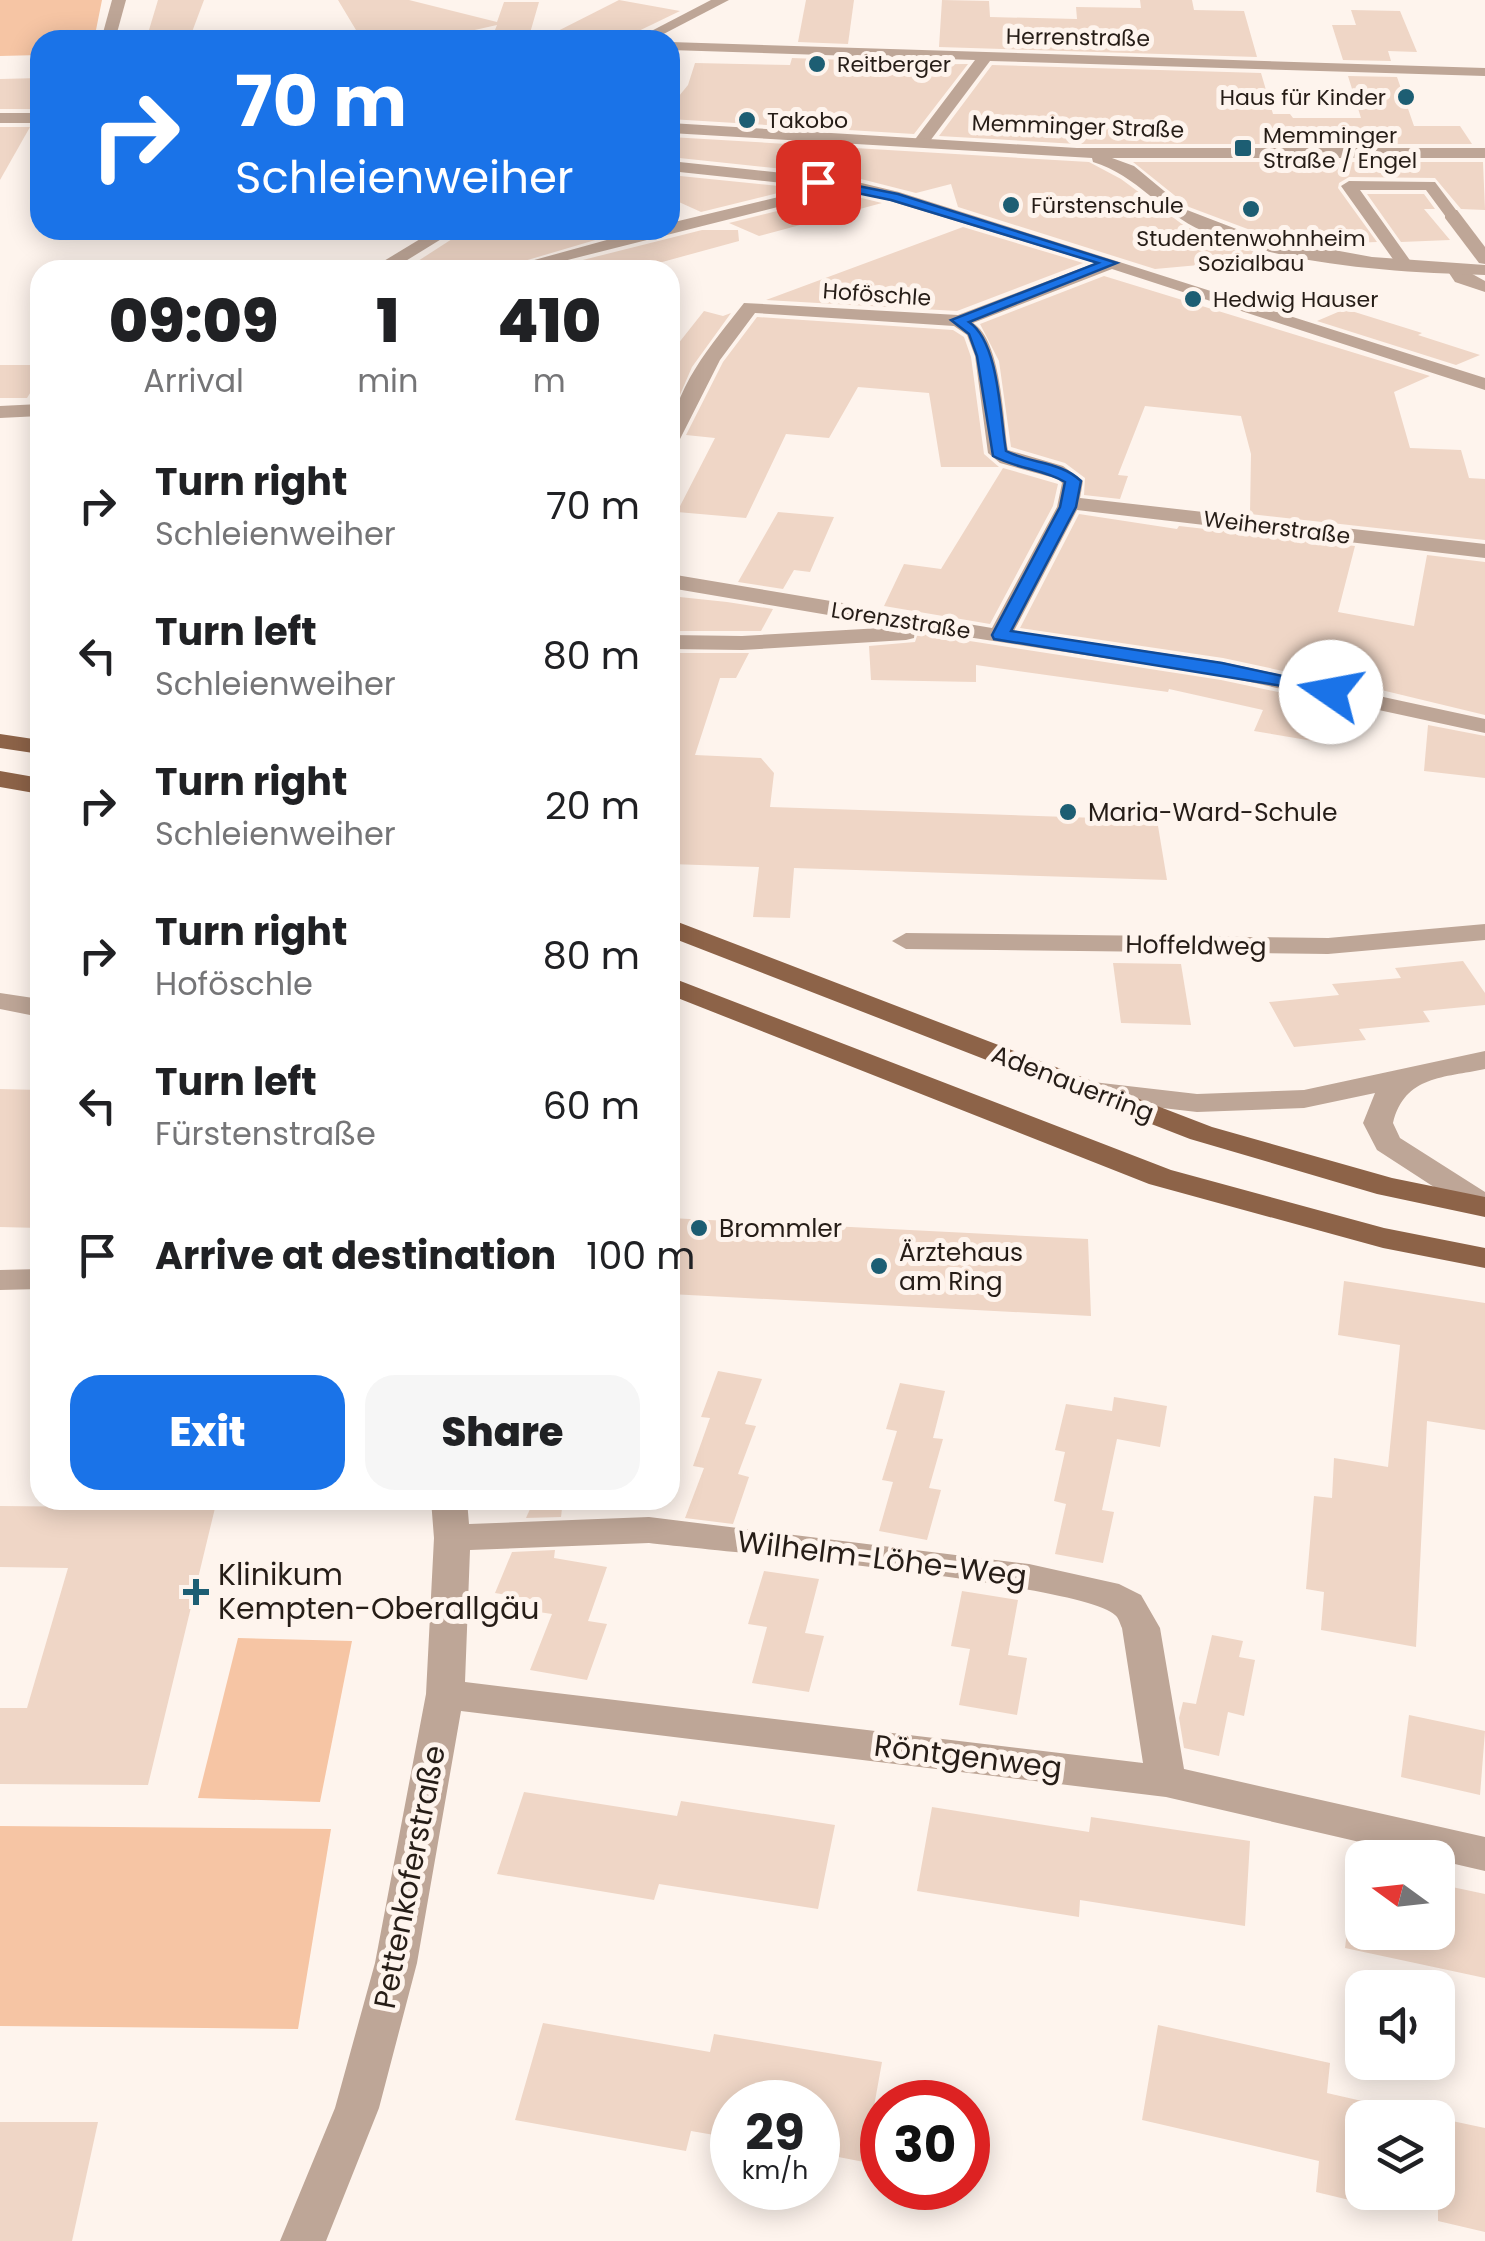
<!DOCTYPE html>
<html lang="en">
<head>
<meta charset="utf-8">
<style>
  body { margin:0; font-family:Poppins,sans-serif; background:#f6f6f6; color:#202124; height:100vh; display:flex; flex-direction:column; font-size:38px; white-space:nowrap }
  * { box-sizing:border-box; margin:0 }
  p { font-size:32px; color:#757577 }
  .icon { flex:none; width:55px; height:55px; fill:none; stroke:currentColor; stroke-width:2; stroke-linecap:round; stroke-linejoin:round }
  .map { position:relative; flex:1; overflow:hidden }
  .side { position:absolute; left:30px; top:260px; width:650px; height:1250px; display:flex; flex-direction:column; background:#fff; border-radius:30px; box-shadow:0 5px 25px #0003 }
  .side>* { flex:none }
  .top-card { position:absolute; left:30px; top:30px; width:650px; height:210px; border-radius:30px; box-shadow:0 5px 25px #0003; background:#1a73e8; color:#fff; overflow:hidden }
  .needle { width:65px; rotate:285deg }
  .fabs { position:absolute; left:1345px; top:1840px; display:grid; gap:20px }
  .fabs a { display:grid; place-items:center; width:110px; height:110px; border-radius:20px; background:#fff; box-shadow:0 5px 25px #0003; font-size:50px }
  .speed { position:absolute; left:710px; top:2080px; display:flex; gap:20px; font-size:50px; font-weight:700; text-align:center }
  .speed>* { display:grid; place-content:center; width:130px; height:130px; border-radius:50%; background:#fff; box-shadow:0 5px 25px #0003; line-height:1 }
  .speed small { font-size:25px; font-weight:400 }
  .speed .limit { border:15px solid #d22; background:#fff; color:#111 }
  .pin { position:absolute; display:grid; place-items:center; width:85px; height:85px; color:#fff; margin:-42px; border-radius:20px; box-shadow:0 5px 15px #0006 }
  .me { position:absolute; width:110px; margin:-55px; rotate:282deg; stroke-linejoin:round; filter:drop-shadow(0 0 8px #0008) }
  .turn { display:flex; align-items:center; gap:35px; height:210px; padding:0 40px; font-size:45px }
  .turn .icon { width:130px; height:130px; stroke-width:2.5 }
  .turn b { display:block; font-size:70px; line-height:85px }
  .eta { display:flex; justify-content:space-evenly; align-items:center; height:170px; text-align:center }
  .eta b { font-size:60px; font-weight:800; line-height:70px }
  .cta { display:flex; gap:20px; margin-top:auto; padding:20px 40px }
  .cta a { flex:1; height:115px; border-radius:30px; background:#1a73e8; color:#fff; font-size:40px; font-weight:800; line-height:115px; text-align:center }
  .cta a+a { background:#f6f6f6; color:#202124 }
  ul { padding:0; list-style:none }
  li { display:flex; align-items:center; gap:30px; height:150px; padding:0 40px }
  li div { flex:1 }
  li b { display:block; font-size:38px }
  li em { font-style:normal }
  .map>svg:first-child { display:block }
</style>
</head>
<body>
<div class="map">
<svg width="1485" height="2241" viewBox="0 0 1485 2241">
  <rect width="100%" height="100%" fill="#fef4ed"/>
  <g fill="#f6c5a4">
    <path d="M0,0h102l-8,40h-54v15l-40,1z"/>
    <path d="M238,1638l114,3 -32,161 -122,-4z"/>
    <path d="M0,1826l331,3 -33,200 -298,-3z"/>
  </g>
  <g fill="#efd6c6">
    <path d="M158,0h46l-15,40h-43z"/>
    <path d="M338,0h71l88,22 7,-20h35l-11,38h-37l6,-15 -67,15h-68z"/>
    <path d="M619,0l61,11 -60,29h-80z"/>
    <path d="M806,0h48l-6,44 -50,-2z"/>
    <path d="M942,0l47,1 1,16 87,2 -1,-12 65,1 -1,-8h52l2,10 50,1 13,46 -318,-10z"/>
    <path d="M1351,10l49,1 17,41 -29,-1 3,10 -48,-1 -11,-35h24z"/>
    <path d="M792,58l54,2v3l17,2 105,-1 -54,70 -244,-15v-12l18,-22 7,-22 95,2z"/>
    <path d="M992,65l269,8 12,41h17l3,4h68l-13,-42 49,1 17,49h46l12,18h-395l-138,-8z"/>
    <path d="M40,78v31h-40v-30z"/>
    <path d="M0,127h30l-30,53z"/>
    <path d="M670,137l419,25 32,17 65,48 72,26 7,6 -110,10 -197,-62 -7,-23 -35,9 -67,-17 -179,-19z"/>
    <path d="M1133,162h350l2,48 -24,-1 -26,-31 -86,-1 -10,6 -1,5 39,54 -53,2 -71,-13 -64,-24z"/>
    <path d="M670,175l128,13 -97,24 -31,-14z"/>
    <path d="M837,192l45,11 -123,33 -30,-13 105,-26z"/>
    <path d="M1367,194h57l11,15h-11l26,31 -49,2z"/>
    <path d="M963,227l120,36 -126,48 -191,-11z"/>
    <path d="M466,230h163l-135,40h-90z"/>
    <path d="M702,230h36l1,11 -106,29h-90z"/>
    <path d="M1104,276l326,100 -36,16 16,56 51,2 8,28 16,1v61l-235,-26 1,-60 -10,-38 -96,-10 -27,69 10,1 -8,23 -36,-4 1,-17 -20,-15 -54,-16 -12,-86 -19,-37z"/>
    <path d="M1345,309l77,24 -4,2 62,20 -24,10 -139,-44z"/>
    <path d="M704,311l19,5 8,-3 -39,54 -22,51v-64z"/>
    <path d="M757,317l196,13 11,7 7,20 13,97 15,13h-58l-12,-74 -71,-6 -29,51 -43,-4 -40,84 -69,-6 38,-74 -29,-3 37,-73z"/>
    <path d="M0,365h40v12l-13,21h-27z"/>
    <path d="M1003,468l55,16 -5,22 -63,118 -106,-18 20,-42 37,5z"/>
    <path d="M778,512l56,5 -24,55 -16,-2 -11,19 -45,-7z"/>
    <path d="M1079,514l98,15 2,-3 176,20 -17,66 76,14 13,-71 58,7v153l-141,-34 -1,3 -120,-26 -203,-30z"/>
    <path d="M670,596l57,6 46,7 -12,22h-91z"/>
    <path d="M918,633l303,47 114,24 -16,38 -65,-11 9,-21 -94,-21 -1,3 -192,-27v17l-105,-2 -2,-34 46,-4z"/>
    <path d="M670,653h79l-13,25h-16l-25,77 66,3 13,15 -4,34 387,13 10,60 -373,-12 -4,50 -37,-1 6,-50 -89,-3z"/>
    <path d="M1428,725l57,11v42l-61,-7z"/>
    <path d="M1463,961l22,32v12l-62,6 7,11 -71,7 7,11 -72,7 -25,-45 70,-7 -7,-11 69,-6 -6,-10z"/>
    <path d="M1113,963l68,1 10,61 -70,-2z"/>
    <path d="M0,1089l40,1v138l-40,-1z"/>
    <path d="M670,1218l418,21 3,77 -421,-22z"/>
    <path d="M1344,1281l141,22v127l-58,-9 -11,226 -95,-17 3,-38 -18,-3 8,-93 18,2 2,-40 54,9 12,-122 -62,-10z"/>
    <path d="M718,1371l44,8 -17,45 11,2 -18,48 11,3 -16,47 -48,-6 19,-50 -11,-2 17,-48 -9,-1z"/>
    <path d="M900,1383l45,8 -12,47 10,1 -14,49 12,2 -14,50 -48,-9 14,-49 -11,-2 15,-49 -11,-2z"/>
    <path d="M1114,1397l53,9 -7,41 -43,-8 -15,71 12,2 -11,51 -48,-9 11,-50 -12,-3 11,-49 -10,-2 11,-46 46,7z"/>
    <path d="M534,1500h29l-2,17 -35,1z"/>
    <path d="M0,1506l215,2 -67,277 -148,-1v-76h27l41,-140 -68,-1z"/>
    <path d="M555,1550l-1,8 53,9 -19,54 19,3 -20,56 -57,-10 22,-56 -20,-3 4,-11 -41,-7 17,-41z"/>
    <path d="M764,1571l55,8 -14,54 19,3 -15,56 -57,-9 15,-56 -19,-3z"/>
    <path d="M962,1591l56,9 -10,55 19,3 -10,57 -58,-10 11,-56 -19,-3z"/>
    <path d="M1212,1635l31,6 -4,16 16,3 -11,56 -16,-4 -9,44 -35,-8 -5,-30 4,-16 13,2z"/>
    <path d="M1409,1715l76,16 -5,64 -79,-18z"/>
    <path d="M524,1792l153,24 4,-15 154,24 -17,84 -159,-25 -5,16 -157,-26z"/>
    <path d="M932,1807l157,25 2,-15 159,24 -5,85 -165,-26 -1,17 -162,-26z"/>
    <path d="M1438,1884l47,10v84l-140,-30 2,-16h91z"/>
    <path d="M543,2023l167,29 4,-18 168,28 -18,100 -46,-9v-51h-86v36l-41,-7 -5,20 -171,-31z"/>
    <path d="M1158,2025l172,38 -3,30 35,8v102l-46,-11 3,-31 -177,-41z"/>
    <path d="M1438,2118l47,10v104l-47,-11z"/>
    <path d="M0,2122h98l-26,119h-72z"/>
  </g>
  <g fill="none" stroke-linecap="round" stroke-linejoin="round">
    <g fill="#bea697" fill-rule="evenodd">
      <path d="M1349,181l86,1 24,32 -13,3 -20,-27h-66l54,76 -14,3 -59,-83z"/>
      <path d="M40,1269v20l-40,1v-20z"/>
    </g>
    <g fill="#bea697" fill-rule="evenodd">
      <path d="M112,0h14l-11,40h-14z"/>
      <path d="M711,0h18l-77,40h-18z"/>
      <path d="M670,42l815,26v8l-495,-15 -63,84 -6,2 -8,-5 62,-82 -305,-10z"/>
      <path d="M670,161l179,19 50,12 586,186v12l-373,-121 -139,54c28,17 30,95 35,127l55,16 20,15 -3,17 405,46v14l-408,-48 -63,121 208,31 263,57v14l-263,-57 -307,-47 -1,9 -8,2 -164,10 -72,-1v-14l72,1 157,-9 -229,-39v-14l322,54 65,-121 5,-24 -4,-4 -58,-16 -12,-10 -13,-97 -8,-21 -13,-9 -199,-13 -35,47 -40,79 -10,6c0,-54 42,-101 74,-142l214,12 137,-52 -208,-63 -53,-12 -1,5 -305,77h-30l145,-40h27v-7l150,-36 -150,-16z"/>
      <path d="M1445,210h12l28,37v17l-6,-1 -34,-45z"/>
      <path d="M435,230h21l-65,40h-22z"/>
      <path d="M1456,265l29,16v11l-30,-10 -8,-12z"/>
      <path d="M40,404v12l-40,2v-12z"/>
      <path d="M1485,924v16l-157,14 -422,-5 -14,-8 14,-8 422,5z"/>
      <path d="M0,993l40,6v18l-40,-8z"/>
      <path d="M1485,1051v18c-41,9 -80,6 -92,54l7,15 85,54v24l-11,-3 -97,-63 -14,-27 12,-30 -71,15 -107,4 -104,-12 -10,-3 -5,-6 5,-6 10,-3 104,12 107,-4z"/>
      <path d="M431,1500h36l2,24 180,-7 380,47 90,20 22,11 19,33 24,141 301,68v34l-319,-74 -705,-86 -44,252 -38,145 -53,133h-46l55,-133 40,-145 51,-269 8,-156zM649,1543c67,8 433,40 466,72 4,3 5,9 7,13l21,135 -678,-81 5,-132z"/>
    </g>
    <g fill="#bea697" fill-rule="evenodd">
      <rect x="0" y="113" width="40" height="10"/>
      <path d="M670,123l407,25h408v10h-373l22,8 53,44 65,25 120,22 113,8v10c-93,-3 -195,-9 -282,-44 -42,-18 -66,-56 -110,-69l-1,-4 -422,-25z"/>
    </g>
    <g fill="#8d6348" fill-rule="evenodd">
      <path d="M0,734l40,6v14l-40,-6z"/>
      <path d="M0,771l40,7v16l-40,-7z"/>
      <path d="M670,919l542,208 180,51 93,19v20l-108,-23 -187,-55 -520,-202z"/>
      <path d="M670,977l501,193 213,58 101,20v20l-102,-20 -234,-64 -479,-189z"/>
    </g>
  </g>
  <path fill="#1a73e8" stroke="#114b97" stroke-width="2.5" d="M818,178l80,16 219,69 -148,59c30,20 31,94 37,129 25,13 54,10 75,30l-5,26 -65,124 211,32 116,25v7l-344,-56 -2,-4 68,-128 5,-25c-22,-13 -48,-13 -72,-26l-16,-100 -8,-22 -18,-14 147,-57 -207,-63 -78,-16z"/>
  <g fill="#1d5e73" stroke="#fef4ed" stroke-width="4">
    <circle cx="817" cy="64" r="10"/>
    <circle cx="1406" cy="97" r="10"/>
    <circle cx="747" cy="120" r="10"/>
    <rect x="1233" y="138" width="20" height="20" rx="5"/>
    <circle cx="1011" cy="205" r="10"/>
    <circle cx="1251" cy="209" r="10"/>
    <circle cx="1193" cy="299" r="10"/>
    <circle cx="1068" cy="812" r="10"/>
    <circle cx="699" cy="1228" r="10"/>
    <circle cx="879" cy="1266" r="10"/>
    <path d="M191 1577h10v10h10v10h-10v10h-10v-10h-10v-10h10z"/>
  </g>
  <g text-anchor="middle" stroke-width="10" stroke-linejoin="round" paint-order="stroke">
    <g font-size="22" fill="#261d17" stroke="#fef4ed">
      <text transform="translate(1078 37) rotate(1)" y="8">Herrenstraße</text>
      <text transform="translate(1078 126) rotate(2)" y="8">Memminger Straße</text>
      <text transform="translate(877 294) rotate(4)" y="8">Hoföschle</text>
      <text transform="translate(1277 527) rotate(7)" y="8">Weiherstraße</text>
      <text transform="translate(901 620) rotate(9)" y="8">Lorenzstraße</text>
    </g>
    <g font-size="22" fill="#261d17" stroke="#fef4ed" text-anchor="start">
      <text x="837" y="72">Reitberger</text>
      <text x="1386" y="105" text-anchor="end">Haus für Kinder</text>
      <text x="767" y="128">Takobo</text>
      <text x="1263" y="143">Memminger<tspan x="1263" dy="25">Straße / Engel</tspan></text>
      <text x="1031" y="213">Fürstenschule</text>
      <text x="1251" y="246" text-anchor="middle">Studentenwohnheim<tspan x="1251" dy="25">Sozialbau</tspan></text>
      <text x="1213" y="307">Hedwig Hauser</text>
    </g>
    <g font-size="25" fill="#261d17" stroke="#fef4ed" text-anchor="start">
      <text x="1088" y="821">Maria-Ward-Schule</text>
      <text x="719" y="1237">Brommler</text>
      <text x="899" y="1261">Ärztehaus<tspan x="899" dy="29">am Ring</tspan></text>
    </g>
    <g font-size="25" fill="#261d17" stroke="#fef4ed">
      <text transform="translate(1196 945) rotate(1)" y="9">Hoffeldweg</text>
      <text transform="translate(1073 1083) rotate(21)" y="9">Adenauerring</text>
    </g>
    <g font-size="30" fill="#261d17" stroke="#fef4ed">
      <text transform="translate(882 1559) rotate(7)" y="10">Wilhelm-Löhe-Weg</text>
      <text transform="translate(968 1757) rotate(7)" y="10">Röntgenweg</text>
      <text transform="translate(410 1877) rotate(-79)" y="10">Pettenkoferstraße</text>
    </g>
    <g font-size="30" fill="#261d17" stroke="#fef4ed" text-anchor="start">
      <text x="218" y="1585">Klinikum<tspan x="218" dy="34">Kempten-Oberallgäu</tspan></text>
    </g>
  </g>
</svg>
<div class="fabs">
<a><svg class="needle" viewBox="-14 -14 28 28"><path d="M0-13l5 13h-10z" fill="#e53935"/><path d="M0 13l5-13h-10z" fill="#757577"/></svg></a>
<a><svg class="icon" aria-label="sound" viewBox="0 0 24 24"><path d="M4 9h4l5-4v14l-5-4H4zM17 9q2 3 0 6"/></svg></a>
<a><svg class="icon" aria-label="layers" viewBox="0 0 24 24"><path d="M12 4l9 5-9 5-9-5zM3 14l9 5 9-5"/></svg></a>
</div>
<div class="speed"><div>29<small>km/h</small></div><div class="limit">30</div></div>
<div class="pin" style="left:818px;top:182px;background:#d93025"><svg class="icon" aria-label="arrive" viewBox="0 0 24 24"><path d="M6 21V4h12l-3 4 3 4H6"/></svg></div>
<svg class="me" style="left:1331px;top:692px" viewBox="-20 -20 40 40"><circle r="19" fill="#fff"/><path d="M0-13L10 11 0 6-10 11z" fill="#1a73e8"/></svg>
<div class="top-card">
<div class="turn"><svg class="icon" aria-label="right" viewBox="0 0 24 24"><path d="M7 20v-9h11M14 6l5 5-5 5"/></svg><div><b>70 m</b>Schleienweiher</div></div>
</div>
<section class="side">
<div class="eta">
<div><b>09:09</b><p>Arrival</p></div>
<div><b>1</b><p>min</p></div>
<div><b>410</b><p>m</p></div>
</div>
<ul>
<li><svg class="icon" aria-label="right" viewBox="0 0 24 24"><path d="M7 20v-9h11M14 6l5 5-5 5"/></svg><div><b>Turn right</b><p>Schleienweiher</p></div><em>70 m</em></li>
<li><svg class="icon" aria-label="left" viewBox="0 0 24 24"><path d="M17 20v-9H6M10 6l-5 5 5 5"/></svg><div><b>Turn left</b><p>Schleienweiher</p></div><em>80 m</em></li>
<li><svg class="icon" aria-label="right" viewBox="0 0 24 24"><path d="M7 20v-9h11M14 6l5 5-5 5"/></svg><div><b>Turn right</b><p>Schleienweiher</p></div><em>20 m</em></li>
<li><svg class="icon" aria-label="right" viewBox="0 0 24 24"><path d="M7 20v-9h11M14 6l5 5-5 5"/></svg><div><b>Turn right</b><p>Hoföschle</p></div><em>80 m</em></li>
<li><svg class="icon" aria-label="left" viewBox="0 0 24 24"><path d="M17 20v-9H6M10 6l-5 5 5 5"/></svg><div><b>Turn left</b><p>Fürstenstraße</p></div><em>60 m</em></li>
<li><svg class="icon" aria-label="arrive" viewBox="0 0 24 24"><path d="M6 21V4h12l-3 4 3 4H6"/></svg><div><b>Arrive at destination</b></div><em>100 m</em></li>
</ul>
<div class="cta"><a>Exit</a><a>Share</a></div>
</section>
</div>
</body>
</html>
